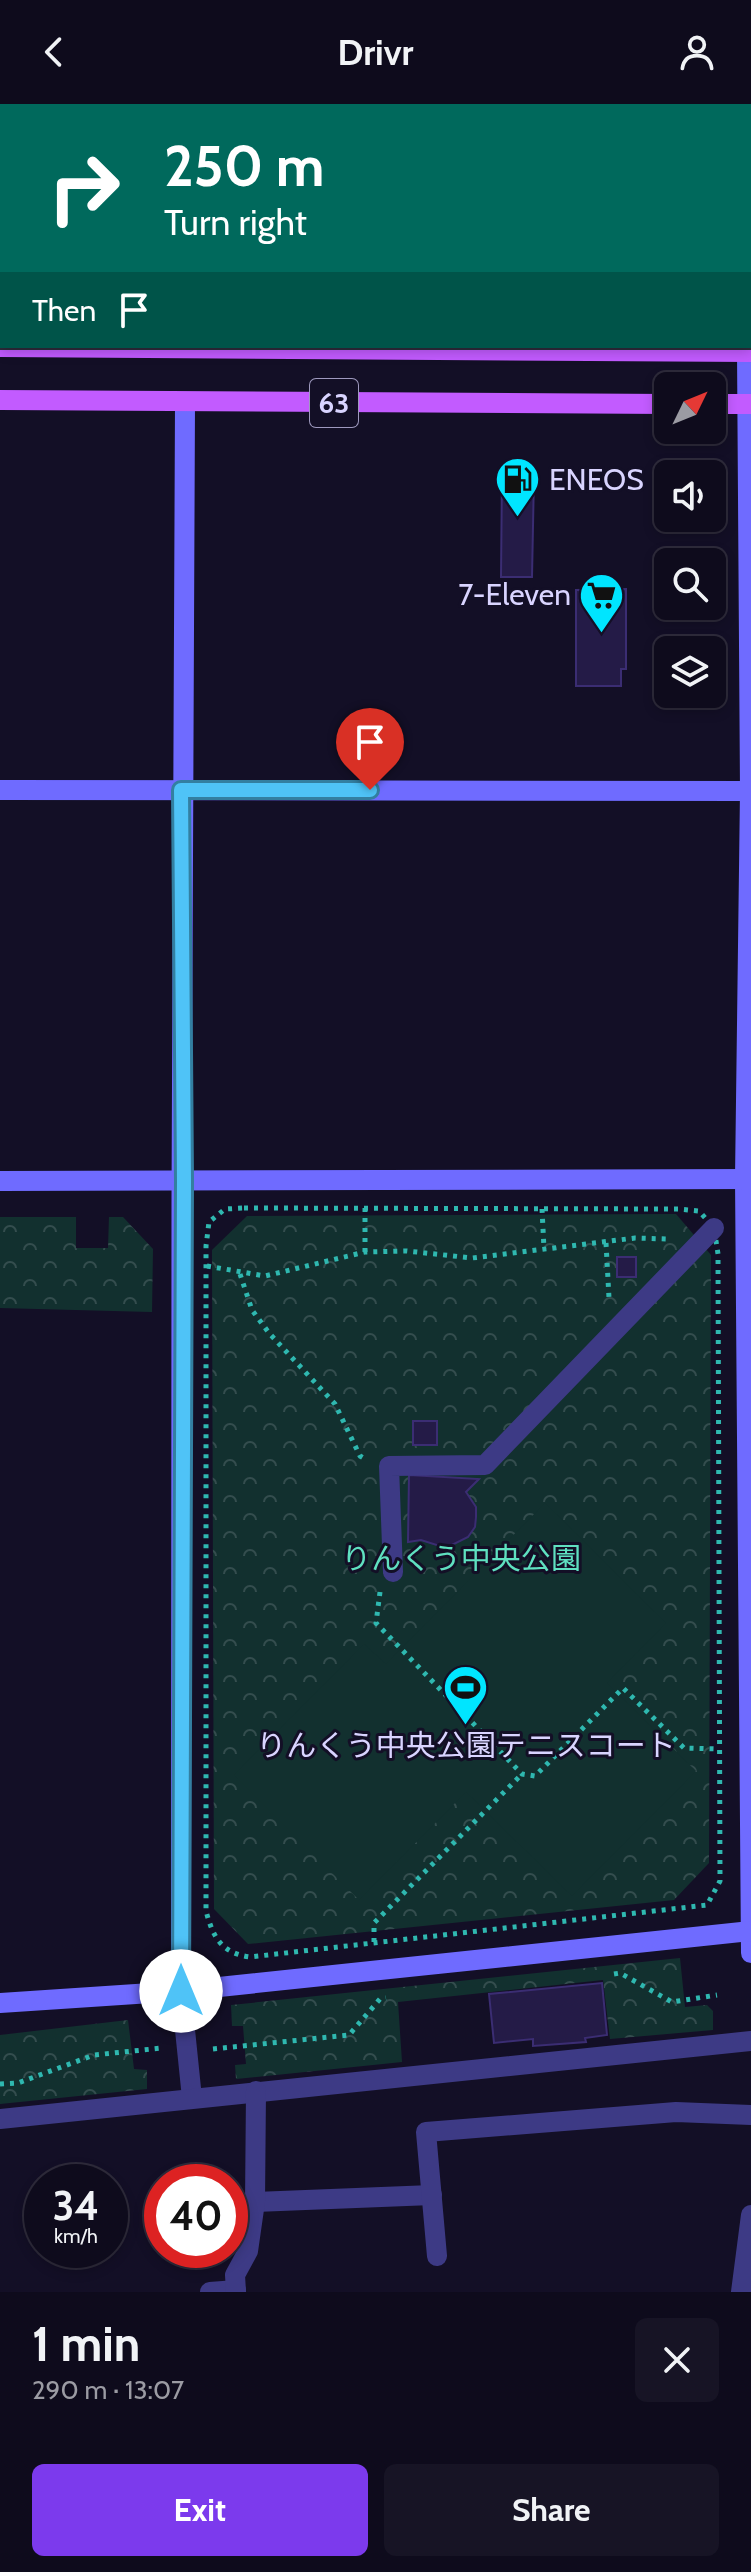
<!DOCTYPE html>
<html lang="en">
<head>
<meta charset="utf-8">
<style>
  body { margin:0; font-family:Cabin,"Noto Sans JP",sans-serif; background:#171425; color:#f1f3f6; height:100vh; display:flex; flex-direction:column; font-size:30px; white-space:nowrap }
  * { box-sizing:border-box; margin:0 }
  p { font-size:26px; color:#9b9ba3 }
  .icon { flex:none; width:44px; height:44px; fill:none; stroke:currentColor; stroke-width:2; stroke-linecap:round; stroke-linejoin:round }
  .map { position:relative; height:2188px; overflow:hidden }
  .panel { display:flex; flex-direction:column; background:#0e0b1c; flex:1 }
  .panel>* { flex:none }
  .hud { position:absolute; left:0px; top:0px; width:752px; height:244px; box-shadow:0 4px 12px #0003,0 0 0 2px #2e2b3b; background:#00695c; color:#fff; overflow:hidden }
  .needle { width:52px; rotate:47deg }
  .fabs { position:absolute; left:654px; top:268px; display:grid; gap:16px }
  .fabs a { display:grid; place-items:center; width:72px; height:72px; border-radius:12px; background:#0e0b1c; box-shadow:0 4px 12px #0003,0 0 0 2px #2e2b3b; font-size:40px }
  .speed { position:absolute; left:24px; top:2060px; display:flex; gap:16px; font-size:40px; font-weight:700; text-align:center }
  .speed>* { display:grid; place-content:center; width:104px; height:104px; border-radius:50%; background:#0e0b1c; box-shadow:0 4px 12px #0003,0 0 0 2px #2e2b3b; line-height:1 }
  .speed small { font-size:20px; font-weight:400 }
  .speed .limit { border:12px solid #d22; background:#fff; color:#111 }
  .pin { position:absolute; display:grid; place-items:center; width:68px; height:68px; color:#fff; margin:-82px -34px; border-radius:50% 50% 50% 0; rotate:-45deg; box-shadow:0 0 8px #0007 }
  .pin .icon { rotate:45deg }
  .me { position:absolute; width:88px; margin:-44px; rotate:0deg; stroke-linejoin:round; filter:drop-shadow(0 0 6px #0008) }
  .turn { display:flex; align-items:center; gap:28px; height:168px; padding:0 32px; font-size:36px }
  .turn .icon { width:104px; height:104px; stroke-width:2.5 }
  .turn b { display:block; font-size:56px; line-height:68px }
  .then { display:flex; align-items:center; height:76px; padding:0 32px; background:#0003; gap:16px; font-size:30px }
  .round { display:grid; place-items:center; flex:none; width:84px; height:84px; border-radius:12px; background:#171425 }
  .headline { display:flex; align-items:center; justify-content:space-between; height:136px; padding:0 32px }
  h1 { font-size:48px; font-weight:700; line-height:60px }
  .cta { display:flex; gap:16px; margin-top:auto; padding:16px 32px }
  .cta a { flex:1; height:92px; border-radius:12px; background:#7c3aed; color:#fff; font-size:32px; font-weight:700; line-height:92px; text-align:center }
  .cta a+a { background:#171425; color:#f1f3f6 }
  header { display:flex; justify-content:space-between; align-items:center; height:104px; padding:0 32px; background:#0e0b1c; font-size:36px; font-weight:700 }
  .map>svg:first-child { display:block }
</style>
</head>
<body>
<header><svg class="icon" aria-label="back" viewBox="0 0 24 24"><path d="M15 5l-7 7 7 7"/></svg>Drivr<svg class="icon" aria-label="person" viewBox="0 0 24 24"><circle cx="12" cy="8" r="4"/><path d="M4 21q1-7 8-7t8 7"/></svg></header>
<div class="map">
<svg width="751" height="2188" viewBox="0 0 751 2188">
  <defs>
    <pattern id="park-crowns" width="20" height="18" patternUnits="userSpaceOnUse" patternTransform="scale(2)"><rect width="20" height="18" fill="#12302f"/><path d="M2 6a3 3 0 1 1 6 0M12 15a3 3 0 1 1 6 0" fill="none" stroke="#344d4e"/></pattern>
  </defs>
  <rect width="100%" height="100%" fill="#130f26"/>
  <g fill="url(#park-crowns)">
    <path d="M0,0h751v196l-1,-194h-748l-2,200z"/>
    <path d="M676,1110l35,41 -2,608 -35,37 -426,44 -34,-35 -2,-659 35,-34z"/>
    <path d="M0,1113h76v31h32l1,-31h14l30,32 -1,63 -152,-4z"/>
    <path d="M680,1854l5,49 22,-2 6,6v19l-103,9 -7,-59 -205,22 4,60 -166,17 -1,-14 11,-1 -3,-38h-11l-1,-21z"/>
    <path d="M128,1916l6,49 13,1v19l-147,15v-69z"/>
  </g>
  <path fill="#12302f" d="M545,1399l121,120 -59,60 89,88 -124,125 -106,-104 -107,108 -125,-125 130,-131 22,20z"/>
  <g fill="#241b47" stroke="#3b2d73" stroke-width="2">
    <path d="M502,370l32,1 -2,102h-31z"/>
    <path d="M626,485v80h-5v17h-45v-96z"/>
    <rect x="617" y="1153" width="19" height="20"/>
    <rect x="413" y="1317" width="24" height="24"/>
    <path d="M409,1371l70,4 -13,13 10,15v10l-1,10 -7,10 -22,11 -25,-8 -13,2z"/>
    <path d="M602,1879l5,52 -22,3 1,4 -53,4v-7l-39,4 -5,-49z"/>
  </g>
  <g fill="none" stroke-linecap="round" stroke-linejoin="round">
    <g stroke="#2fb8b0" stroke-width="5" stroke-dasharray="4 6" stroke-linecap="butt">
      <path d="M90,0l5,2"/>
      <path d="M750,30h1"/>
      <path d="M750,100h1"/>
      <path d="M0,130h2"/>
      <path d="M244,1104l434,1 21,2 15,17 4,26 2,627 -13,24 -457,52c-29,-4 -37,-20 -44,-46v-665l3,-24 16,-13z"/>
      <path d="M542,1105l2,40"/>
      <path d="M606,1139l3,55"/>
      <path d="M365,1148v-44"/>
      <path d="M207,1162l58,10 100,-24 42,-1 65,7 163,-20 33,1"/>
      <path d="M240,1170l12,36 17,23 66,71 25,52 5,3"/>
      <path d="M380,1488l-4,31 146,151 13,2 88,-88 61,60 34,1"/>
      <path d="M374,1838v-19l148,-149"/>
      <path d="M614,1870l6,-1 52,29 45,-7"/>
      <path d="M213,1945l136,-14 31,-36 6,-1"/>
      <path d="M0,1980l18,-1 76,-28 68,-7"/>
    </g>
    <g stroke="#3d3a85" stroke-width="20">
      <path d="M393,1468l-4,-106 96,-1 229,-237"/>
      <path d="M181,1887l11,107"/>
      <path d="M0,2015l751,-78"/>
      <path d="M255,2098l177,-7"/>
      <path d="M437,2152l-11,-124 250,-20 75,3"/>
      <path d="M210,2188l26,-2"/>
      <path d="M236,2188l-1,-17 13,-24 7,-49 1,-111"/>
      <path d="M741,2188l10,-77"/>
    </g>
    <g stroke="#6f6bff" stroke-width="20">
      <path d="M747,248l3,439 -5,388 6,774"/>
      <path d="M0,686l751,1"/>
      <path d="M0,1077l751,-2"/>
      <path d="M181,1887c2,-529 -2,-1059 4,-1588"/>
      <path d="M0,1899l181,-12 570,-60"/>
    </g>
    <g stroke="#c25bff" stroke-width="20">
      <path d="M0,243l751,5"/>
      <path d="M0,296l668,4"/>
      <path d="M712,300h39"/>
    </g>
  </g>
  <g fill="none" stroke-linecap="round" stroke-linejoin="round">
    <defs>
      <path id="route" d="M181,1887l3,-810 -3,-391h189"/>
    </defs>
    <use href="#route" stroke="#337fa1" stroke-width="20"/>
    <use href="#route" stroke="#4fc3f7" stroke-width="14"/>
  </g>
  <defs>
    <symbol id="fuel-pin" viewBox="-11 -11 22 30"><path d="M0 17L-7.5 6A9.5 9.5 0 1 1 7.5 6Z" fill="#00e5ff" stroke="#130f26"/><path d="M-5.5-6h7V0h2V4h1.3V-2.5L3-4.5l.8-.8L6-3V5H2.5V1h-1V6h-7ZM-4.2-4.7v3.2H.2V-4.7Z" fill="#111"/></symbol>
    <symbol id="supermarket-pin" viewBox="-11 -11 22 30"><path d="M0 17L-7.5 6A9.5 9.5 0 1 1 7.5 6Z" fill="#00e5ff" stroke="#130f26"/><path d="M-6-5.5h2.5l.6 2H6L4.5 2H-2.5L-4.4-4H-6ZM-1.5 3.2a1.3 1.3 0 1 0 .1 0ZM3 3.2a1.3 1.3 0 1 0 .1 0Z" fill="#111"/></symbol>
    <symbol id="stadium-pin" viewBox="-11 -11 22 30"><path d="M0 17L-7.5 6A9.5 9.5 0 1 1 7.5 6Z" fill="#00e5ff" stroke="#130f26"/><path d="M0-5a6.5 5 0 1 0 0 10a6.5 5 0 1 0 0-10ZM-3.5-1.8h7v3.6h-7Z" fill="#111"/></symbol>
  </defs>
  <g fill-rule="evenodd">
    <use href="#fuel-pin" x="492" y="350" width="51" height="69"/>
    <use href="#supermarket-pin" x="576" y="466" width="51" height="69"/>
    <use href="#stadium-pin" x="440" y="1558" width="51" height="69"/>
  </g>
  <g text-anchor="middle" stroke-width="6" stroke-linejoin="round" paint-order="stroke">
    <rect fill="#130f26" stroke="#9e99be" stroke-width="2" x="310" y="275" width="48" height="48" rx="6"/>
    <g font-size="28" font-weight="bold" fill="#d9d4ff">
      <text x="334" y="309">63</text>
    </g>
    <g font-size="30" fill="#d9d4ff" stroke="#130f26" text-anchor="start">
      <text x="549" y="386">ENEOS</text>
      <text x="571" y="501" text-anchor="end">7-Eleven</text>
      <text x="466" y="1652" text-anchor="middle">りんくう中央公園テニスコート</text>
    </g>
    <g font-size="30" fill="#5fe0c0" stroke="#130f26">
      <text x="461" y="1465">りんくう中央公園</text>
    </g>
  </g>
</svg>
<div class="fabs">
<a><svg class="needle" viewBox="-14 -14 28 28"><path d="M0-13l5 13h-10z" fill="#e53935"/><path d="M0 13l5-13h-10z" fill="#9b9ba3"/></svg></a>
<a><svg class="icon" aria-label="sound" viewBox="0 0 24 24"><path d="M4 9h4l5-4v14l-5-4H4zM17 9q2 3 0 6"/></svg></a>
<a><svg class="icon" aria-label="search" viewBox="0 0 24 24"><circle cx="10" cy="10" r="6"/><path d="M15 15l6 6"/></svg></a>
<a><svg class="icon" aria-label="layers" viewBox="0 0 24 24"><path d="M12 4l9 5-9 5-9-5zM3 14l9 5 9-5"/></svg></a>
</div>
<div class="speed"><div>34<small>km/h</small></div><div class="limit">40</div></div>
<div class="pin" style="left:370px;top:686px;background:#d93025"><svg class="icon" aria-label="arrive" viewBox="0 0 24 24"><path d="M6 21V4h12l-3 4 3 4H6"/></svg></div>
<svg class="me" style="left:181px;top:1887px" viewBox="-20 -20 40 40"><circle r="19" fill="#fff"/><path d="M0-13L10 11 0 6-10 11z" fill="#4fc3f7"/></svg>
<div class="hud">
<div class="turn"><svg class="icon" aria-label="right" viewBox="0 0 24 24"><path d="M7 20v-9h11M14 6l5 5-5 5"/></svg><div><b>250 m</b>Turn right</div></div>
<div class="then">Then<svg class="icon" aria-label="arrive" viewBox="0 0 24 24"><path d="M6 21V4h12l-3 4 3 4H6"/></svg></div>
</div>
</div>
<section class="panel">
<div class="headline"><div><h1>1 min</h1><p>290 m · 13:07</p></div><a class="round"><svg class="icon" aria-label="close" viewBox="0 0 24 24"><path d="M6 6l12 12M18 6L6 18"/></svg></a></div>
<div class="cta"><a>Exit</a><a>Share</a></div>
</section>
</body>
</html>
